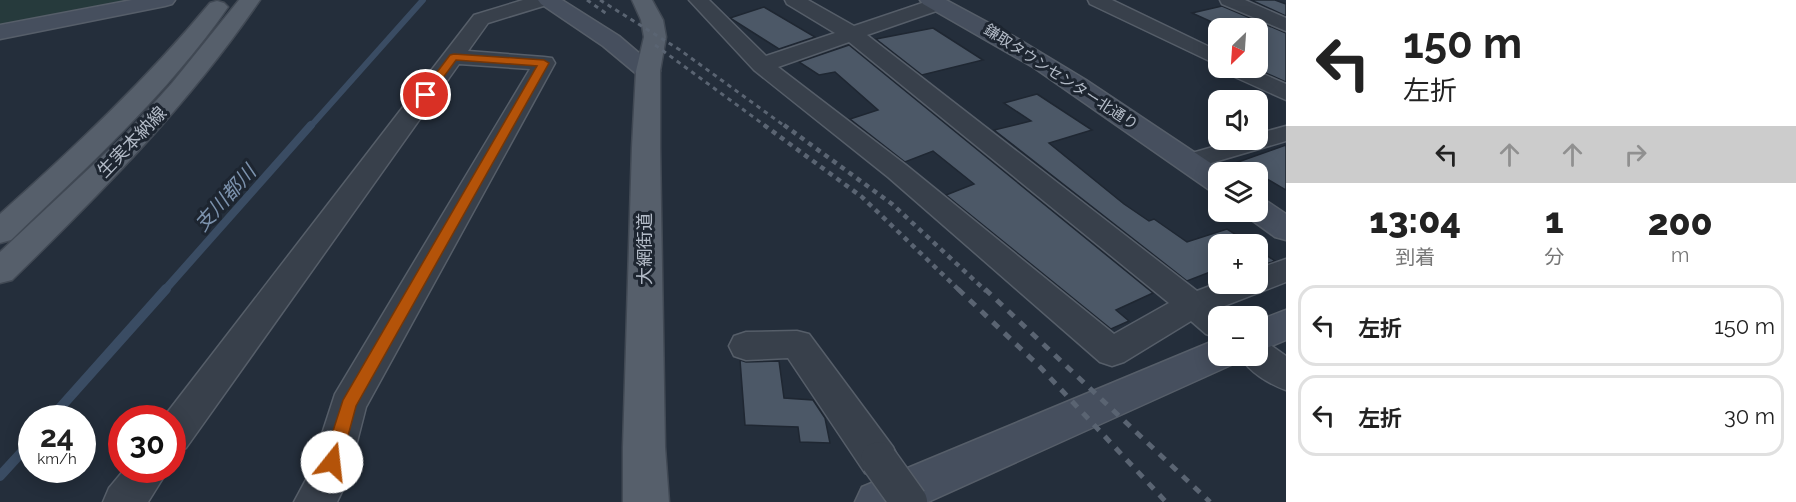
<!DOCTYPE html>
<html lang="ja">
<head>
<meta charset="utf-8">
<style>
  body { margin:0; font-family:Raleway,"Noto Sans JP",sans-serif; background:#f6f6f6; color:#222; height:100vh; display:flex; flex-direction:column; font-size:22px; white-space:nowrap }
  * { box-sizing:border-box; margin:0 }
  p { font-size:20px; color:#767676 }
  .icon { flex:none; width:33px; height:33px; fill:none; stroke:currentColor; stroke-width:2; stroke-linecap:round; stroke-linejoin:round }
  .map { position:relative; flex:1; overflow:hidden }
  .panel { display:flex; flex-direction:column; background:#fff; width:510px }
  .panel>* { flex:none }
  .guide { background:#fff; color:#222; overflow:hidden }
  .needle { width:39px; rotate:205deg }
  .buttons { position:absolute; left:1208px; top:18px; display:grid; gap:12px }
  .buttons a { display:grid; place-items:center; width:60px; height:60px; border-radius:12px; background:#fff; box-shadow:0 3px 15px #0003; font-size:30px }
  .speed { position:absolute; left:18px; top:405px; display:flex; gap:12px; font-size:30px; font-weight:700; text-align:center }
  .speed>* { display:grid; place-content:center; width:78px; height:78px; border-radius:50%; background:#fff; box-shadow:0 3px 15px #0003; line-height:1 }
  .speed small { font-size:15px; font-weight:400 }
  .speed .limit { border:9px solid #d22; background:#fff; color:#111 }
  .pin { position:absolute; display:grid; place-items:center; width:51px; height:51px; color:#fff; margin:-26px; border:3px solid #fff; border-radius:50%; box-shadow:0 2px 6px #0007 }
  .me { position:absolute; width:66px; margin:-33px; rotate:16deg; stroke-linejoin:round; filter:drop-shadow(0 0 4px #0008) }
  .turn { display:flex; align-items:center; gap:21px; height:126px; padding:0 18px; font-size:27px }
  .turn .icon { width:78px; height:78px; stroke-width:2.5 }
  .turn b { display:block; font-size:42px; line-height:51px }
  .lanes { display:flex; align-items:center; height:57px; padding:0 18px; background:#0003; justify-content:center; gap:30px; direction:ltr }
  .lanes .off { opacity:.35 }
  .eta { display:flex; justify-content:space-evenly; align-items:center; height:102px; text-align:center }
  .eta b { font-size:36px; font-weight:800; line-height:42px }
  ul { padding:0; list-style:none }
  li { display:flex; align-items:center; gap:18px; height:81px; margin:0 12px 9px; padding:0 6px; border:3px solid #e0e0e0; border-radius:18px }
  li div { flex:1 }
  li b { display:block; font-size:22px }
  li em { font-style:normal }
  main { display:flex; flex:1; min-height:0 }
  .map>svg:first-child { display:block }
</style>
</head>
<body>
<main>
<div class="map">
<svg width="1286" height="502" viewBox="0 0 1286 502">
  <rect width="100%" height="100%" fill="#242e3b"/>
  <path fill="#263a3c" d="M0,0h145l-145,26z"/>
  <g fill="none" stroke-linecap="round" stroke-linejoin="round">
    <path stroke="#3a4c63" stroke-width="6" d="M310,127l113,-127"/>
    <path stroke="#3a4c63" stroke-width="8" d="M164,291l147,-166"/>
    <g stroke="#3a4c63" stroke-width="10">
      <path d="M51,418l115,-129"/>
      <path d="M0,476l32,-35"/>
    </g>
  </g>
  <g fill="#4c5867" stroke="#1f2732" stroke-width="1.5">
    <path d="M1251,0h24l11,4v12z"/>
    <path d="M1222,6l64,27v49l-29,-13v-41h-32l-33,-15z"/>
    <path d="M764,7l51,30 -36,12 -49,-31z"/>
    <path d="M933,28l50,32 -61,15 -46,-36z"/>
    <path d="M849,45l304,248 -37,17 13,11 -18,8 -165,-134 28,-11 -41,-33 -28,11 -55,-43 28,-9 -43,-38 -16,3 -20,-13z"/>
    <path d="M1037,94l55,36 -43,13 75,61 25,17 5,-2 33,23 40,-13 24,15h-33v25l-31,12 -193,-151 37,-9 -27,-18z"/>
    <path d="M1286,145v45l-48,-28z"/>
    <path d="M1257,249l18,12 -18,6z"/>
    <path d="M740,360l6,2 33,-1 5,37 29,2 12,18 5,25 -30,-1 -2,-15 -53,-2z"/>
  </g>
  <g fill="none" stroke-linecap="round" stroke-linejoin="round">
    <defs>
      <g id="street">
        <path d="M523,0h29l-2,4 -62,19 -20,28 76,6 8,1 3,5 -189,344 -19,74 -10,21h-43l15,-28 26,-80 195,-325 -71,-5 -273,384 -14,5v-35h-9l311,-403z"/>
        <path d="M689,0h20l57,56 69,-23 -48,-29 -2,-4h23l46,26 77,-26h14l3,4 -3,4 -78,27 330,256 21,-8 39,1v-15l29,-10v23l-67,26 11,8h-12v22l-12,-4 -15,-13 -67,41 -12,4 -12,-4 -212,-185 -134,-107zM849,42l320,261 -55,31 -208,-169 -128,-98z"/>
        <path d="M1088,0h24l106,51v14l-128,-61z"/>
        <path d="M1220,0h25l41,18v13l-64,-27z"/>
        <path d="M1223,68h27l36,16v16l-60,-27z"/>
        <path d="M1286,126v15l-85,25 -9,-3 -4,-5 4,-5 45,-13h20v-6z"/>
        <path d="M797,331l12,3 84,113 6,13 -6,13 -14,5 -14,-5 -77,-115 -42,2 -12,-4 -5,-10 5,-10 12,-4z"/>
        <path d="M1257,340l12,4 17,12v34c-17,-6 -37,-18 -46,-34h17z"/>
        <path d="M124,470h44l-20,32h-45l6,-14z"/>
      </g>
      <g id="secondary">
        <path d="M132,0h43l-3,4 -7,2 -165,33v-14z"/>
        <path d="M538,0h24l57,36 41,35 -3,5 -9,2 -9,-2 -36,-30 -62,-42z"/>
        <path d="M920,0h26l67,36 73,44 138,92h-6v19l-10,-2 -175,-122 -110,-63z"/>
        <path d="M1257,199l11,3 18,12v26l-11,-3 -29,-21 -3,-4h14z"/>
        <path d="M1286,310v30l-29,12v-31z"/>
        <path d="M1218,339v17h18l-5,9 -303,137h-73l7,-15z"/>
      </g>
      <g id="primary">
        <path d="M239,0h21c-71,104 -158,192 -248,280l-12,3v-31l128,-120 44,-49z"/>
        <path d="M632,0h20l11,20 3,17 -6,34v76l5,300 4,55h-46v-55l9,-300 4,-76 8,-34 -3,-17z"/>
        <path d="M217,1l7,2 4,4c-60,87 -141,160 -217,233l-11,3v-29c74,-66 146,-134 210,-211z"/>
      </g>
    </defs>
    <use href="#street" stroke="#565e69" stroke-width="3"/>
    <use href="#secondary" stroke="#565e69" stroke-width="3"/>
    <use href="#primary" stroke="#414954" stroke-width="3"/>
    <use href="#street" fill="#38404b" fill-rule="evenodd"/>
    <use href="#secondary" fill="#464f5e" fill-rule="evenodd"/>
    <use href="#primary" fill="#565f6b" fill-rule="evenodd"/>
    <g stroke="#5a6472" stroke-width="3" stroke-dasharray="4.5 4.5" stroke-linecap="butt">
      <path d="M587,0l20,14"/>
      <path d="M600,0l80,50 106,77"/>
      <path d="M655,45l112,82"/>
    </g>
    <g stroke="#5a6472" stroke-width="4.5" stroke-dasharray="5 5" stroke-linecap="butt">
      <path d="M764,125l98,72 98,94"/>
      <path d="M784,125l108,79 94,87"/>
    </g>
    <g stroke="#5a6472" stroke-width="5" stroke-dasharray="8 8" stroke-linecap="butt">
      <path d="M958,289l82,78 126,135"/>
      <path d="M985,289l225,213"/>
    </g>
    <defs>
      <path id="street-bridge" d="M879,460l30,42"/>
    </defs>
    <use href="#street-bridge" stroke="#565e69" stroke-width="39" stroke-linecap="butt"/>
    <use href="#street-bridge" stroke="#38404b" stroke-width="36"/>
  </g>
  <path fill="#b45309" stroke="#753606" stroke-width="1.5" d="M454,54l90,6 5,3 -193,343 -15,56 -2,6 -7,2 -6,-2 -3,-6 20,-62 194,-334 -81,-6 -27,37h-7v-5l28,-37z"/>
  <g text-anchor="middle" stroke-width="6" stroke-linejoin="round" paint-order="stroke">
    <g font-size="15" fill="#b3bbc7" stroke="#1d2530">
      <text transform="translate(1061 77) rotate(33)" y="5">鎌取タウンセンター北通り</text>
    </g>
    <g font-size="18" fill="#b3bbc7" stroke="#1d2530">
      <text transform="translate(132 142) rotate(-46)" y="6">生実本納線</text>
      <text transform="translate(645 249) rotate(-90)" y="6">大網街道</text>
    </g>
    <g font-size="20" font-style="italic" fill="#7c92ad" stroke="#1d2530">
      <text transform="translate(225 198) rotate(-48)" y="7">支川都川</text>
    </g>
  </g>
</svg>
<div class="buttons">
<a><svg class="needle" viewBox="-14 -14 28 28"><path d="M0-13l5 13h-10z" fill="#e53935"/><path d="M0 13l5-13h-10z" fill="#767676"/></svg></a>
<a><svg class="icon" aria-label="sound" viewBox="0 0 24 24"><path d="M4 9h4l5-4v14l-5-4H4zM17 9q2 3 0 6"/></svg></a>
<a><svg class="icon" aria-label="layers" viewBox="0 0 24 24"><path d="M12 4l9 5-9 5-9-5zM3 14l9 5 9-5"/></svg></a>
<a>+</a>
<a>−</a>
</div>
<div class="speed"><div>24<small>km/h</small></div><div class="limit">30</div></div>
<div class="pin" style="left:426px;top:95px;background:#d93025"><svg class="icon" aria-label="arrive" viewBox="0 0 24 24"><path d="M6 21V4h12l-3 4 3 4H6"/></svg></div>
<svg class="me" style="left:332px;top:462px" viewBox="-20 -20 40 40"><circle r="19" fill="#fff"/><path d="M0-13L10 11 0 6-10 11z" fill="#b45309"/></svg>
</div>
<section class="panel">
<div class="guide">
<div class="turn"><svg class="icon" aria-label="left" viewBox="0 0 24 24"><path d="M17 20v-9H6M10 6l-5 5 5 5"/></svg><div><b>150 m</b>左折</div></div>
<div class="lanes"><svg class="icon" aria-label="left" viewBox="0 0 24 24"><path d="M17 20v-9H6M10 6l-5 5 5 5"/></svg><svg class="icon off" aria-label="ahead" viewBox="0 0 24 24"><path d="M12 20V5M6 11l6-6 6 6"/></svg><svg class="icon off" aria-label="ahead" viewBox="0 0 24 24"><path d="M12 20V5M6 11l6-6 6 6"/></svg><svg class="icon off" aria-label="right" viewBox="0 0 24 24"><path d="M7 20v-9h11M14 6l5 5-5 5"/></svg></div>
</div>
<div class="eta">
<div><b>13:04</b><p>到着</p></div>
<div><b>1</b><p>分</p></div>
<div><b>200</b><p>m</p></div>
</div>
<ul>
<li><svg class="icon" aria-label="left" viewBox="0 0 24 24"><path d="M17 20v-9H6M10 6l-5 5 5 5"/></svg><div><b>左折</b></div><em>150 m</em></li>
<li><svg class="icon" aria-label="left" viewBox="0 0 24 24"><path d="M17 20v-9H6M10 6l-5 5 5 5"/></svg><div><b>左折</b></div><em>30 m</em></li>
</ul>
</section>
</main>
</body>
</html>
